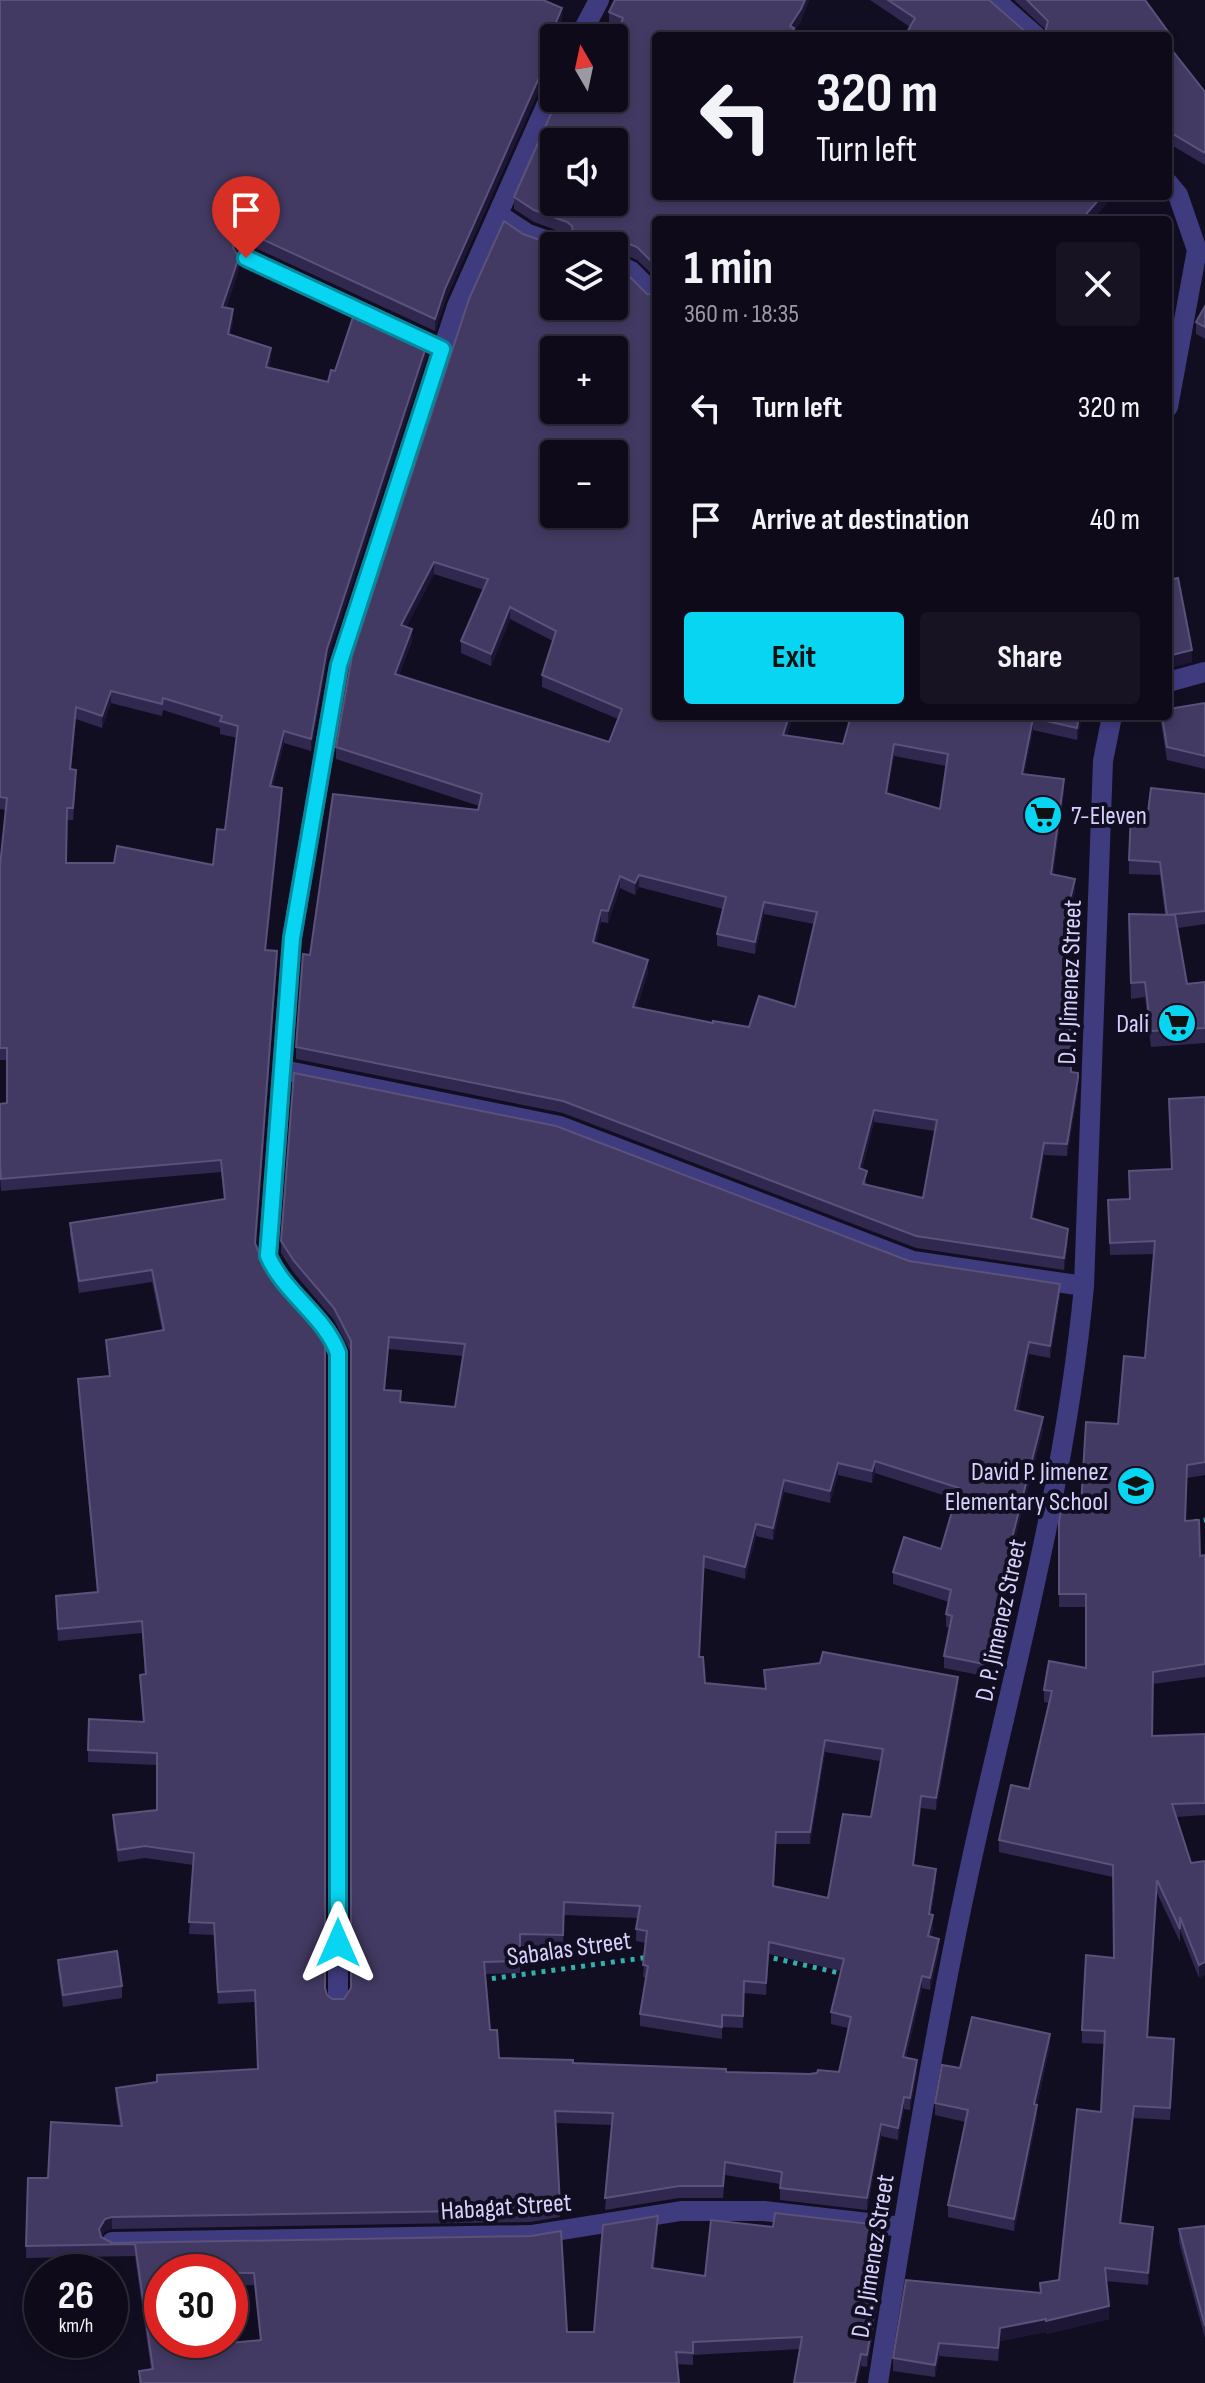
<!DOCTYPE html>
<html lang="en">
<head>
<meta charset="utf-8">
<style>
  body { margin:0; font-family:"Sofia Sans Condensed",sans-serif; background:#171323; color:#f1f3f6; height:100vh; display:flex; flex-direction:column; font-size:30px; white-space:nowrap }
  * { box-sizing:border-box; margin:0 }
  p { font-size:26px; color:#9b9aa2 }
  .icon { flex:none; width:44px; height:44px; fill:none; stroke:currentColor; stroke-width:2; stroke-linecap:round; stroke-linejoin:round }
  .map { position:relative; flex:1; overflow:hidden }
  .panel { position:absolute; left:652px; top:216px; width:520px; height:504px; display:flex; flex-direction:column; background:#0e0a1a; border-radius:8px; box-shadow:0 4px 12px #0003,0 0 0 2px #2e2b39 }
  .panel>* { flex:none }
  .banner { position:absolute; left:652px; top:32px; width:520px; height:168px; border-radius:8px; box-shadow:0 4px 12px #0003,0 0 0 2px #2e2b39; background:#0e0a1a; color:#f1f3f6; overflow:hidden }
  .needle { width:52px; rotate:351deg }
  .controls { position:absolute; left:540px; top:24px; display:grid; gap:16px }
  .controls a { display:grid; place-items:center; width:88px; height:88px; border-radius:8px; background:#0e0a1a; box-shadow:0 4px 12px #0003,0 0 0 2px #2e2b39; font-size:40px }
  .speed { position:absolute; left:24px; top:2254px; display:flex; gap:16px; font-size:40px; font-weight:700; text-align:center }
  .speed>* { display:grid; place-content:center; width:104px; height:104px; border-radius:50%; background:#0e0a1a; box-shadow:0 4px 12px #0003,0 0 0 2px #2e2b39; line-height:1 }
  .speed small { font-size:20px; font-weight:400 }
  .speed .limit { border:12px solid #d22; background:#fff; color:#111 }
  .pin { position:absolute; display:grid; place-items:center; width:68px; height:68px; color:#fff; margin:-82px -34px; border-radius:50% 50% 50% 0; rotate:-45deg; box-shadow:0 0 8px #0007 }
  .pin .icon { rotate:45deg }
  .me { position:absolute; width:88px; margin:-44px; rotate:0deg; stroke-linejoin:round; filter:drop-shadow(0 0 6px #0008) }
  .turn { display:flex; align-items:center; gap:28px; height:168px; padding:0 32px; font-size:36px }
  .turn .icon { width:104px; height:104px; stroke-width:2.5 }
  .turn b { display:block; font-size:56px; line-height:68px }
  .round { display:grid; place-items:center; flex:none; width:84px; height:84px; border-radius:8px; background:#171323 }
  .headline { display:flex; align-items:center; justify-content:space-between; height:136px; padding:0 32px }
  h1 { font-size:48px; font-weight:700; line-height:60px }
  .primary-button { display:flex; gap:16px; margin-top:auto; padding:16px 32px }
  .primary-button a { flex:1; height:92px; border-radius:8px; background:#08d5f2; color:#111; font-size:32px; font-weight:700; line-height:92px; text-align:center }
  .primary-button a+a { background:#171323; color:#f1f3f6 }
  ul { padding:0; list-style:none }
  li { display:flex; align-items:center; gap:24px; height:112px; padding:0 32px }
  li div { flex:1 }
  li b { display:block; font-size:30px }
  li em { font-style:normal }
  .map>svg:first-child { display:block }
</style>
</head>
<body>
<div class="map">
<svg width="1205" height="2383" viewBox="0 0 1205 2383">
  <rect width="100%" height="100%" fill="#120e22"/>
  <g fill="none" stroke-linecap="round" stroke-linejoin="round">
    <g stroke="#32b0ac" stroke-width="5" stroke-dasharray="4 6" stroke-linecap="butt">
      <path d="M1194,1522l11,-2"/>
      <path d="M764,1956l80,18"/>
      <path d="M482,1980l168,-23"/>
    </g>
    <g stroke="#3f3b7f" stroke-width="20">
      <path d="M995,0l41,36"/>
      <path d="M579,38l20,-38"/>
      <path d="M1168,183l10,12 19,55 -29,157"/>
      <path d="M499,215l29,19 34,12"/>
      <path d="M246,258l196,91"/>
      <path d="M614,263l17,8 25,25"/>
      <path d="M1168,682l37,-10"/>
      <path d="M283,1070l277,56 353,135 171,25"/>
      <path d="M338,2000v-647c-14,-38 -54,-60 -70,-97l24,-318 47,-273 118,-359 97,-218"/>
      <path d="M112,2242l419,-7 150,-24h83l139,16"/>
      <path d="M878,2383c29,-184 59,-370 100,-552 41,-180 89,-360 106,-545l19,-525 9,-45"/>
    </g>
  </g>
  <g fill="#31284f" fill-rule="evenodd">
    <path d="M0,0l562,20 -16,39 8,3v13l-12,8 -97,218 -10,30 -184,-85 -7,-1 -8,6 3,18 -13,39 7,13 -3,14 41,25 -2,8 59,14 7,-11 92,-15 -100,305 -16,90 -27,-8 -11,43 9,14 -16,150 11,13 -21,282 69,743 2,7 5,4h12l7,-11v-635l-17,-33 -40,-47 -13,-20v-12l628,20 151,35 -10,62 -21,-4 -11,57 25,19 -40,155v13l-19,78 -40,-8v-12l6,-28 -4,-1v-13l3,-12 -56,-18v-12l48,-23 14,-50 -80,-26 -3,10 -34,-8 -8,28 -46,-11 -11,48 -17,-4 -11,43 -41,-11 -5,89 6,26 60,5 -1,-18 194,19 -22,121 -15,-2 -7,57 22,16 -5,33 2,13 -2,10 8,14 -9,39 -8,-2 -16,69 11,15 -7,38 -6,-1 -6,31 -17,-4 -14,74 -87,-10v-16l-55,-9 -2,23h-44l-74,12 7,-85 -56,-2 4,94 -30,5 -418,7 -7,2 -4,6 11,6 419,-7 36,96h27l64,-104 -4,40 51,8 175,-39 -7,41 7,13 -13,76 -6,-1 -4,17h-63l6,-34 -107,6v10l-16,-1 2,19h-540v-12l12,-2 -16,-113 -109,2 2,-80h20l72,-52 -4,-26v-12l142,-19 -3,-67 -37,2 -4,-69 -25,-1 4,-69 -48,-7 -27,4 -5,-34v-13l44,-5v-45l-69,-3v-12l55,-28 -3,-47 5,-1 -3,-41 -84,8 -2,-33v-12l41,-4 -19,-201v-12l31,-3 -3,-36 56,-10 -10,-48 -73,11 -9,-58v-12l154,-24 -3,-27 -220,19 -1,-16v-71l7,-1v-43h-7v-194l6,-56 -6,-1zM111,703l51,13 1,-6 57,18v6l17,4 -12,92 -12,35 -147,-2 1,-43h6l3,-38 -5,-13 5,-50 26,9zM389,1349l74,7 -8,51 -54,-5 -16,-12zM825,1752l55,9 -9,56 -43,81 -54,-12 2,-42h34zM564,1915l74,3 -2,11v12l10,2 -3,34 3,1 -6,36v12l82,13v-12l21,1 1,-35 22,2 3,-41 72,17 -10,41v12l17,4 -9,44 -30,2 -83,-2 -227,-14 -9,-28 -5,-56 35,-1v-27l43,1zM162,2272h68v14l24,-1 6,56 -63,5z"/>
    <path d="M615,0h194l-8,21 -7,11v4l-138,160h457l-21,24h-436v58l-19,-18 -23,-10v-4h-55l11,-2 3,-4 -1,-2 -5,-4 -33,-12 -20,-13v-12l100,-99 5,-69 -10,-4v-13z"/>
    <path d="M870,0h119l-79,27z"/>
    <path d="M1014,0h131l27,37 -1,13 34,42v73l-37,-22v-107h-132l9,-3 1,-3z"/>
    <path d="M523,234l133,482h137l-6,20 56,8 8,-28h231l-5,24 -44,-10 -9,44 40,17 -11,84 22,16 -6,25 4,29 -7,30 5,97 7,1v17l-11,66 -23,-1 -11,63 35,23 -4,29 -148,-22 -353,-135 -267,-54v-12l14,-92 168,-145 1,-4 -143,-47v-12zM434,574l50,16 -23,51v12l30,13 19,-47 43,22 -11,34v12l76,32 -9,23 -210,-67 13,-34 -6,-14zM894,756l52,10 -6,43 -53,-16zM639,887l84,22 -6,25v12l38,8 9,-40 50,10 -19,83 -46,20 -36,-4 -76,-16 11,-35 -52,-29 5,-21 7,1 12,-35 15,7zM874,1122l61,9 -12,67 -56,-13 -5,-16z"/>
    <path d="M1205,306v33l-9,-5v-12z"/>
    <path d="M1168,580l24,82 -24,6z"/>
    <path d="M1205,703v66l-38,-9 -6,-37v-7h7z"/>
    <path d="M1205,794v130l-27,4 9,56 18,-2v61l-54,4 -6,-50 -14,2 -2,-85 36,1 -5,-40 -31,-1v-14l19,-48z"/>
    <path d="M1205,1097v378l-18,3 -2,43 15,35 5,-1v122l-52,7 -1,52 53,-2v81l-29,2 15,46 14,-2 -6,117 -19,-48v12l-23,-49 -9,144 26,14 -4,69 -36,-2 -13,105 32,16 -5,46 -42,-4 3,38 -63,15v-2l-46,9 -2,20 -59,-5 -4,21 -42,-6v-13l147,-65v-10l19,-3 42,-168 3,-68 -22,-1v-13l32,-72 -1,-81 -114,-25v-12l30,-51 21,-86 -6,-1v-12l42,-22v-61h-27v-86l22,-15 64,-148 9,-104 -44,1 -2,-55 21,-1 43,-30z"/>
    <path d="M58,1960l64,26v12l-59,9 -5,-35z"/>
    <path d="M1050,2046l-13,59v12l-23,114 -66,-14v-12l17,-83 -30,-7v-12l25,-35z"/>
    <path d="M1205,2226v112l-26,-96v-13z"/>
  </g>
  <g fill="#1d1635">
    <path d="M805,0h4l-8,21 -7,11v4h-4v-10z"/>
    <path d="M562,8v12l-21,50v-12z"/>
    <path d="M1172,37v12l-4,3v-12z"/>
    <path d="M553,63v12l-11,8 -97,218 -10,30v-12l10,-30 97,-218z"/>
    <path d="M1102,196h11l-21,24h-11z"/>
    <path d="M244,233v12l-9,7 -2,-4 2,-8z"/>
    <path d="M614,238v8h-12l1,-1z"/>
    <path d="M239,257v12l-17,50v-12z"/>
    <path d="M233,309v12l-5,26v-13z"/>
    <path d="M427,344v12l-100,305 -16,90v-12l16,-90z"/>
    <path d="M271,348v12l-5,19v-12z"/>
    <path d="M434,562v12l-33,63v-12z"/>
    <path d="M510,607v12l-19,47v-12z"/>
    <path d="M412,629v12l-17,45v-12z"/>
    <path d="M1192,650v12l-22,6v-12z"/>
    <path d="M111,691v12l-9,25v-12z"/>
    <path d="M76,707v12l-6,62v-12z"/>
    <path d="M789,716h4l-10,31v-12z"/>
    <path d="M1079,716h3l-5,24v-12z"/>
    <path d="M1033,718v12l-11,56v-12z"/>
    <path d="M284,731v12l-14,55v-12z"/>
    <path d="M894,744v12l-8,49v-12z"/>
    <path d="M1064,779v12l-13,95v-12z"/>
    <path d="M282,788v12l-17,162v-12z"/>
    <path d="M639,875v12l-4,8v-12z"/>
    <path d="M620,876v12l-12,35v-12z"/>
    <path d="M1075,879v12l-9,37v-12z"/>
    <path d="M764,902v12l-9,40v-12z"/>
    <path d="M601,910v12l-8,32v-12z"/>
    <path d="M1073,933v12l-8,34v-12z"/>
    <path d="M277,951v12l-22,292v-12z"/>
    <path d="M648,960v12l-15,47v-12z"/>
    <path d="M1078,1078v12l-11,66v-12z"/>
    <path d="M874,1110v12l-15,58v-12z"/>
    <path d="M1044,1143v12l-13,75v-12z"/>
    <path d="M1068,1229v12l-4,29v-12z"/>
    <path d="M1060,1284v12l-10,62v-12z"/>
    <path d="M389,1337v12l-5,53v-12z"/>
    <path d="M1029,1342v12l-14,68v-12z"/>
    <path d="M1043,1417v13l-43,167v-12z"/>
    <path d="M875,1461v12l-3,10v-12z"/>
    <path d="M838,1463v12l-8,28v-12z"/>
    <path d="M784,1480v12l-11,48v-12z"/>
    <path d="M756,1524v12l-11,43v-12z"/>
    <path d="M1003,1586v12l-19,78v-12z"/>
    <path d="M958,1677v12l-22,121v-12z"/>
    <path d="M825,1740v12l-15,92v-12z"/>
    <path d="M921,1796v12l-8,69v-12z"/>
    <path d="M936,1869v12l-7,45v-12z"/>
    <path d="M1157,1880v13l-10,157v-13z"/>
    <path d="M933,1915v12l-5,21v-12z"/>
    <path d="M939,1939v12l-9,39v-12z"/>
    <path d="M769,1942v12l-3,41v-12z"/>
    <path d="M1205,1962v13l-6,3v-13z"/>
    <path d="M922,1976v12l-19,81v-12z"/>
    <path d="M1050,2034v12l-13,59v12l-23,114v-12l20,-115z"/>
    <path d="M917,2060v12l-7,38v-12z"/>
    <path d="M904,2097v12l-6,31v-12z"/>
    <path d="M1134,2106v12l-14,118v-13z"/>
    <path d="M881,2124v12l-14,74v-12z"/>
    <path d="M658,2216v12l-6,52v-12z"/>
    <path d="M112,2217v12l-7,2 -6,10v-12l6,-10z"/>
    <path d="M880,2225v12l-10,53v-12z"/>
    <path d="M1153,2227v12l-5,46v-12z"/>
    <path d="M880,2278v13l-13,76v-12z"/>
    <path d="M1109,2306v13l-63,15v-13z"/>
    <path d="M1046,2319v13l-46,9 -2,20 2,-33z"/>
    <path d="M939,2343v13l-4,21v-12z"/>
    <path d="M861,2354v12l-4,17h-2z"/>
  </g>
  <g fill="#423a62" stroke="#5a527a" stroke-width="2" fill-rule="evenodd">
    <path d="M0,0h543l19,8 -21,50 13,4v1l-12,8 -97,218 -10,30 -184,-85 -7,-1 -9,7 -2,8 6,9 -17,50 11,2 -5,25 43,14 -5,19 62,15 3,-12 4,1 20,-60 72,33 -100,305 -16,90 -27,-8 -14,55 12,2 -17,162 12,1 -22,292 9,22 49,58 12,21v644l2,7 5,4h12l7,-11v-647l-17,-33 -40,-47 -13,-20 13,-168 262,53 353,135 151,23 -10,62 -21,-4 -14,68 28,7 -43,168 3,1 -19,78 -40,-8 8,-40 -6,-2 5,-24 -58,-18 11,-35 37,12 18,-61 -84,-27 -3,10 -34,-8 -8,28 -46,-11 -11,48 -17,-4 -11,43 -41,-11 -5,101h4l2,26 61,6 -2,-19 56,-7 3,-11 135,25 -22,121 -15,-2 -8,69 23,4 -7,45 4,1 -5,21 11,3 -9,39 -8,-2 -19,81 14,3 -7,38 -6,-1 -6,31 -17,-4 -14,74 -87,-10 2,-16 -57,-10 -2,24h-44l-74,12 8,-85 -58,-2 5,94 -30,5 -418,7 -7,2 -6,10 2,8 11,6 419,-7 30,-5 6,101h27l9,-107 55,-9 -6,52 53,8 6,-56 62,7 2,-14 105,12 -10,53h10l-13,77 -6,-1 -6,29h-61l8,-46 -109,5v11l-17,-1 3,31h-538l-2,-12 14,-2 -18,-125 -109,2 2,-68h20l3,-56 71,4 -6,-38 41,-6v-7l101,-6 -3,-79 -37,2 -4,-69 -25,-1 5,-69 -49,-7 -27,4 -5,-35 44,-5v-57l-69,-3 1,-31 55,3 -4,-47 6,-1 -4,-53 -84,8 -2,-33 42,-4 -20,-213 32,-3 -4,-36 58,-10 -12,-60 -73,11 -9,-58 155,-24 -4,-39 -220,19 -1,-16v-59l7,-1v-55h-7v-182l7,-68 -7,-1zM111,691l51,13 1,-6 59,18 -2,5 18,5 -13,104 -8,-1 -4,36 -96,-19 -3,17h-48l1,-55h6l3,-38 -6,-1 6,-62 26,9zM389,1337l76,7 -10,63 -55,-5 1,-11 -17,-1zM825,1740l58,9 -12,68 -28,-3 -15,84 -55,-12 3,-54h34zM564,1902l76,4 -4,23 11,2 -4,34 5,1 -8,48 82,13v-12l21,1 1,-35 22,2 3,-41 75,17 -13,53 20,5 -12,55 -21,-2 -1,3 -8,1 -83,-2v-3l-153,-6v-3l-74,-2 -2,-28h-7l-6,-68 36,-1v-27l43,1zM162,2272l92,1 7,67 -64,6 -1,-6h-34z"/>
    <path d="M615,0h190l-4,9 -11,17 4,2 -3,8h-135v160h446l-21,24h-425v46l-19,-19 -23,-9 -12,8h-43l11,-2 4,-7 -2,-11 -5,-4 -33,-12 -20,-13 44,-99h56v-56l9,-24 -14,-6zM554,142h60v60h-60z"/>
    <path d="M888,0h101l39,34 5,2h-128l10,-18z"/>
    <path d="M1027,0h118l27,37 -4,3v-4h-132l9,-3 3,-12z"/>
    <path d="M1168,45l37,47v61l-37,-22z"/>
    <path d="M504,221l19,13 34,12h-3v60h60v-41l9,5 24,24 9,1v421h133l-6,19 60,9 8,-28h228l-2,12 -44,-10 -11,56 42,5 -13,95 24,5 -9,37h5l2,17 -8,34 5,40 1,65 7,1v5l-11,66 -23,-1 -13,75 37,11 -4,29 -148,-22 -353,-135 -267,-54 7,-93 7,1 23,-161 145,16 4,-16 -146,-47 16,-91 117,-357zM554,350h60v60h-60zM554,454h60v60h-60zM434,562l54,17 -27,62 30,13 19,-47 46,24 -14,44 80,34 -13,33 -214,-68 17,-45 -11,-4zM894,744l54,10 -8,55 -54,-16zM639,875l87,22 -9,37 38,8 9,-40 53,10 -22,95 -36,-11 -10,31 -36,-6v2l-80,-16 15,-47 -55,-18 8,-32 7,1 12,-35 15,7zM874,1110l63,10 -14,78 -60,-14 4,-13 -8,-3z"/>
    <path d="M1205,306v21l-9,-5z"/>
    <path d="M1178,578l14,72 -24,6v-76z"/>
    <path d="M1205,703v53l-38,-9 -5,-31h6v-7z"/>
    <path d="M1151,788l54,6v117l-38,4 -7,-53 -31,-2 2,-48h17z"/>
    <path d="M1129,914l46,1 12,69 18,-2v46l-54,3 -6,-49 -14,1z"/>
    <path d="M1205,1097v365l-18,3 -2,56 14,-1 1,36 5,-1v109l-52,8 -1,64 53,-2v69l-33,1 19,59 14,-2v101l-6,3 -19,-48v12l-23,-49 -10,157 27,2 -4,69 -36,-2 -14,117 33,4 -5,46 -43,-5 4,38 -63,15v-2l-46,9 -2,20 -59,-5 -4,22 -42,-7 13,-78 135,13 -1,-10 19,-3 18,-171 24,3 4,-81 -23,-1 4,-75 28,3 -1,-93 -114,-25 12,-55 18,4 23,-98 -8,-1 5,-29 37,7v-74h-27v-73l3,-15h19l5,-84 32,2 6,-68 21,2 10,-117 -45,2 -2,-43 22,-1 -1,-28 43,-2 -3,-70z"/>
    <path d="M117,1951l5,35 -59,9 -5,-35z"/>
    <path d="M972,2017l78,17 -16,70 3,1 -23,114 -66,-14 20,-95 -33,-7 7,-38 18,3z"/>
    <path d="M1205,2226v100l-26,-97z"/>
  </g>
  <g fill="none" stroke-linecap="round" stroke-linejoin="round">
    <defs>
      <path id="route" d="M246,258l196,91 -103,316 -47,273 -24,318c16,37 56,59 70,97v590"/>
    </defs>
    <use href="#route" stroke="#058a9d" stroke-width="20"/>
    <use href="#route" stroke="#08d5f2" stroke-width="14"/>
  </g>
  <defs>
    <symbol id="supermarket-disc" viewBox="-11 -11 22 22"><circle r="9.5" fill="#08d5f2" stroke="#120e22"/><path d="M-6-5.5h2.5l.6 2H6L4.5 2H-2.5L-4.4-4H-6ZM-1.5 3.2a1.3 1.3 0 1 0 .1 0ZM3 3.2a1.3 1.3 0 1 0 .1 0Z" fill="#111"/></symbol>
    <symbol id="school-disc" viewBox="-11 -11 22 22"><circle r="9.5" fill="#08d5f2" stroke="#120e22"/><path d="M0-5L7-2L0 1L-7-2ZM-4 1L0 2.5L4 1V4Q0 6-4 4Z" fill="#111"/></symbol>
  </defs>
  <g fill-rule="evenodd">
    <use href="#supermarket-disc" x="1021" y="793" width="44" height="44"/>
    <use href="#supermarket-disc" x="1155" y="1001" width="44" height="44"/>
    <use href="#school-disc" x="1114" y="1464" width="44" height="44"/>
  </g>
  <g text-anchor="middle" stroke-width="8" stroke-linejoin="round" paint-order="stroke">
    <g font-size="26" fill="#d7d1fd" stroke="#120e22" text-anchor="end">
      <text x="1071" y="824" text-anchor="start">7-Eleven</text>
      <text x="1149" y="1032">Dali</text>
      <text x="1108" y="1480">David P. Jimenez<tspan x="1108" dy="30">Elementary School</tspan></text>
    </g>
    <g font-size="26" fill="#d7d1fd" stroke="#120e22">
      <text transform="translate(1069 982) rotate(-88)" y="9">D. P. Jimenez Street</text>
      <text transform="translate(1000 1620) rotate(-78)" y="9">D. P. Jimenez Street</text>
      <text transform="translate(569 1948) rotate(-8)" y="9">Sabalas Street</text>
      <text transform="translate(506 2206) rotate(-4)" y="9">Habagat Street</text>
      <text transform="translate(872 2256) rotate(-81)" y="9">D. P. Jimenez Street</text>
    </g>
  </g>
</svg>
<div class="controls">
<a><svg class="needle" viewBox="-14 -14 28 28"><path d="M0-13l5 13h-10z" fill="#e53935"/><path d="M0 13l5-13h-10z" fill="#9b9aa2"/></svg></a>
<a><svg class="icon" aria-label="sound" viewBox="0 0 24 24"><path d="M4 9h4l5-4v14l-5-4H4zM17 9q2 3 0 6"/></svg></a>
<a><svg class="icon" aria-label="layers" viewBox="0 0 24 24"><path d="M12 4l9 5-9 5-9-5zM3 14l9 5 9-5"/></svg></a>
<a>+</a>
<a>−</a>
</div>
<div class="speed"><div>26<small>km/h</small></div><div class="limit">30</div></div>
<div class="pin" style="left:246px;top:258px;background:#d93025"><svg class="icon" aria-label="arrive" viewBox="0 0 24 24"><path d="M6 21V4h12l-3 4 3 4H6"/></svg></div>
<svg class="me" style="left:338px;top:1943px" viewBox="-20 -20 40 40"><path d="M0-17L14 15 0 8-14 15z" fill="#08d5f2" stroke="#fff" stroke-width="4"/></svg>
<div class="banner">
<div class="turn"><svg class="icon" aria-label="left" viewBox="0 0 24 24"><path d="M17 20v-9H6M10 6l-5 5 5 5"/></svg><div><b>320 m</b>Turn left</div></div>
</div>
<section class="panel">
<div class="headline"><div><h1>1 min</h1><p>360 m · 18:35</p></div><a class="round"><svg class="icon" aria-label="close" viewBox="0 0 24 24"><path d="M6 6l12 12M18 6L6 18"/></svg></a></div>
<ul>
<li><svg class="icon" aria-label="left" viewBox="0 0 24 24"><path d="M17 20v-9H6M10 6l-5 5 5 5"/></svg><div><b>Turn left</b></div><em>320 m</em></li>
<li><svg class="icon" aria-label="arrive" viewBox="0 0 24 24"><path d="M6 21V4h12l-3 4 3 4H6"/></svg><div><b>Arrive at destination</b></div><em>40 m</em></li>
</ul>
<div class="primary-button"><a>Exit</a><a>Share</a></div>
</section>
</div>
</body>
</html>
